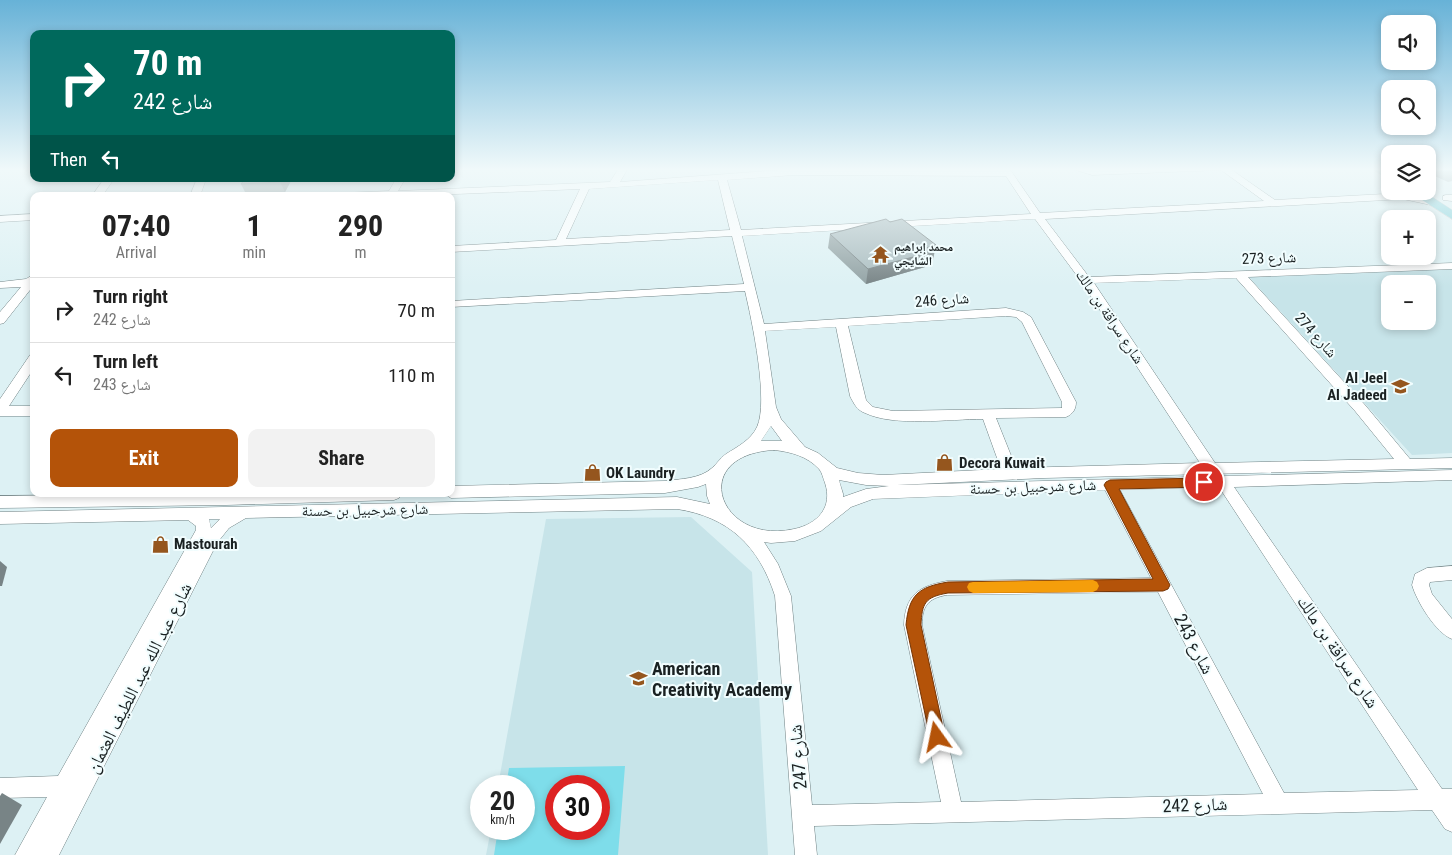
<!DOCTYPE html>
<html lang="en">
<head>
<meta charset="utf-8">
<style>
  body { margin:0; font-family:"Roboto Condensed","Noto Naskh Arabic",sans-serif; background:#f2f2f2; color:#222; height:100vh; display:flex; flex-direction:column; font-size:19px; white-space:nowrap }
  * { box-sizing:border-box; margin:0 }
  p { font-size:16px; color:#767676 }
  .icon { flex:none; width:28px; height:28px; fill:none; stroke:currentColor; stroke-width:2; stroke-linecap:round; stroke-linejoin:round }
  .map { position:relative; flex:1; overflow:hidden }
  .drawer { position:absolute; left:30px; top:192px; width:425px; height:305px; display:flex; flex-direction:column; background:#fff; border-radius:10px; box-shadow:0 2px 8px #0003 }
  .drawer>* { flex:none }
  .hud { position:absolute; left:30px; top:30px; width:425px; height:152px; border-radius:10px; box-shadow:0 2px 8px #0003; background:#00695c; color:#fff; overflow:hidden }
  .buttons { position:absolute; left:1381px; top:15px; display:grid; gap:10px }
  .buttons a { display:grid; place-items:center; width:55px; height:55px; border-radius:10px; background:#fff; box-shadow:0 2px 8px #0003; font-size:25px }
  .speed { position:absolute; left:470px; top:775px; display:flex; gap:10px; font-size:25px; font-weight:700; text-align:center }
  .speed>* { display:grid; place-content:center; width:65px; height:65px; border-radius:50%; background:#fff; box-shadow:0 2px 8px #0003; line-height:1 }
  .speed small { font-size:12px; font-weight:400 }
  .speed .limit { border:8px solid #d22; background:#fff; color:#111 }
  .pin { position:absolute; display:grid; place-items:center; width:42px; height:42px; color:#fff; margin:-21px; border:2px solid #fff; border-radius:50%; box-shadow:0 1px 5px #0007 }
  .me { position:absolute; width:55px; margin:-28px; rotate:348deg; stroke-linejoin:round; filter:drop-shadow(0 0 4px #0008) }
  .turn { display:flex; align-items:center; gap:18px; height:105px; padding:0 20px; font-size:22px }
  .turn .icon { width:65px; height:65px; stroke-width:2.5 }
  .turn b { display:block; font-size:35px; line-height:42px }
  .then { display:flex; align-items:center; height:48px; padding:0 20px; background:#0003; gap:10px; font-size:19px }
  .eta { display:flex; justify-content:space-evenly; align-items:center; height:85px; text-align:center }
  .eta b { font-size:30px; font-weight:700; line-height:35px }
  .primary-button { display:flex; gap:10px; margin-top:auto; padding:10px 20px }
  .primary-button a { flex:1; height:58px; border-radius:10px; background:#b45309; color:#fff; font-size:20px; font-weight:700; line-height:58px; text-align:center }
  .primary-button a+a { background:#f2f2f2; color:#222 }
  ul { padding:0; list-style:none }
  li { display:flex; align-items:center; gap:15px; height:65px; padding:0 20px; border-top:1px solid #e0e0e0 }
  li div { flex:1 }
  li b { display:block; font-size:19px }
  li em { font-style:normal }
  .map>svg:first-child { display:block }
</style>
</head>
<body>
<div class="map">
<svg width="1452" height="855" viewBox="0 0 1452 855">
  <rect width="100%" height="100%" fill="#ddf1f4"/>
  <g fill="#c7e4e9" fill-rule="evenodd">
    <path d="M1452,269v184l-40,2 -164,-179zM1390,284h38v37h-38z"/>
    <path d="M691,517l61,55 16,283h-282l5,-26h33v-43h-26l48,-267zM556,786h43v43h-43z"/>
  </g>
  <path fill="#7eddea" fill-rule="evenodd" d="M625,766l-7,89h-124l4,-26h26v-43h-18l3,-18zM599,786v43h-43v-43z"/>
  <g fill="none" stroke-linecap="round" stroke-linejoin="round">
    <defs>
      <g id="minor">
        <path d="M619,168h9l-8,14 174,-13 208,1 -1,-2h8l31,45 224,-12 -43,-31 -129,5 -16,-5 -1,-2 18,1 136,-1 46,32 128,-7 31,7 2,2 -5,3 -28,-6 -358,20 44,58 363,-14v6l-204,8 117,128 45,54 42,-1v10l-408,10 -147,7 555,-15v10l-218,7 208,302h10v43l-7,-3 -13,-19 -618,16 3,29h-22l-20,-259c-16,-50 -46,-79 -98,-87l-431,9 -17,10 -12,15 -158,312h-44l32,-58 -47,1v-20l58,-2 138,-246v-4l-8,-6 -188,4v-12l677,-15 33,7 -3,-8 -1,-12 -8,3 -33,6 -214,5 -6,-4h6v-8l214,-5c15,-2 35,-2 47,-13 5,-4 8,-10 14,-14 11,-7 25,-14 31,-27 12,-26 -5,-106 -12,-136l-294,16v-6l293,-17 -12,-48 -281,16v-6l105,-6 24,-51 -173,7h-69l5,-3 46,-2 7,-12h9l-7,12 212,-9zM794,175l212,1 25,38 -290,16 -14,-50zM718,180l12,50 -164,9 23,-50zM1035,219l46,62 119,182 -184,5 -20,-50 70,-1c7,-3 10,-8 10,-15l-45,-85 -8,-5 -17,-4 -242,16 -22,-88zM1236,278l119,133 39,48 -179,4 -121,-180zM1006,316l10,1 6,5 40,80v6l-169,3 -20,-4 -7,-7 -18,-74zM836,327l14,69c4,8 7,14 15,17 29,14 85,6 118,6l18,50 -118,6 -25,-2 -21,-5 -19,-15 -13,-6 -24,-28 -5,-12 -11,-76zM771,426l11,15h-21zM774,450c17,2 33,6 45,19 3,3 4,9 6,14 8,24 -7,41 -31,46 -75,17 -108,-74 -20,-79zM839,480l27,5 23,1 -23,3 -23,8v-3zM1219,487l199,303 -134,3 -164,-303zM1105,490l46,88 -204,3c-28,5 -42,14 -43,44l37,177 -129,3 -21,-209 -13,-32 -14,-22 7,1 24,-2 26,-10 30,-24 22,-8zM209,519h11l-9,9zM1158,592l105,202 -302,8 -39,-177c0,-19 6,-27 25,-30z"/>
        <path d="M104,179h10l-12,17h-10z"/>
        <path d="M197,179h9l-6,17h-10z"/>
        <path d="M1446,195h6v6l-9,-1v-4z"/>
        <path d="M34,214v6l-34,2v-6z"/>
        <path d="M34,274v11l-30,38 -4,1v-12l21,-25 -21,1v-6l26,-3z"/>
        <path d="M34,354v14l-25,38h25v10h-34v-17l30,-44z"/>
        <path d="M192,494h209l-2,4 -5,2 -168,5 -226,3v-12z"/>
        <path d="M1452,566v14l-22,2 -1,3 3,9 20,25v20c-16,-6 -35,-37 -40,-54l3,-11 12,-6z"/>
      </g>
      <g id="major">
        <path d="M1371,168h13l6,3v9z"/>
        <path d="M1408,191h15l29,19v9z"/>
      </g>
    </defs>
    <use href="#minor" stroke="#708284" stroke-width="1"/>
    <use href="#major" stroke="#cdcece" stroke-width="1"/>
    <use href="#minor" fill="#fff" fill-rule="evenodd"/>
    <use href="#major" fill="#7acdd7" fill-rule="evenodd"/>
  </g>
  <g fill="#93a3a5">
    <path d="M1428,168h24v13l-4,1 -20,-9z"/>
    <path d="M292,179l-7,13 -39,2 -5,-10z"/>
    <path d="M830,234l103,26 -6,1 -2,6 -59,17 -38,-36z"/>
  </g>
  <g fill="#788486">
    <path d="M282,179h10l-7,13 -5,-10z"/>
    <path d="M936,245l-3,15 -6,1 -2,6 -59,17 2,-15 55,-20z"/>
    <path d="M0,561l7,6 -5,19h-2z"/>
    <path d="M2,793l20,12 -22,39v-48z"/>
  </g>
  <g fill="#abbdc0" stroke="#788486">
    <path d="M245,179h37l-2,3 -39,2z"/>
    <path d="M886,219l4,3 12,-3 34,26 -13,4 5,4 -60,16 -38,-35z"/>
  </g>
  <linearGradient id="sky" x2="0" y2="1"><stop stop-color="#67b2d7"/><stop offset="0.59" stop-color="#f0f9fa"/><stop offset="1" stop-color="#f0f9fa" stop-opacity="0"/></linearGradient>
  <rect width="1452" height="287" fill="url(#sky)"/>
  <path fill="#b45309" stroke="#753606" d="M1204,478l4,1 2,3 -2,3 -4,2 -85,2 51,96 -2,4 -5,2 -215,2c-23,4 -26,10 -27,32l24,112 -2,5 -6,3 -6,-3 -25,-117c3,-30 12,-38 42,-43l205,-3 -49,-94 2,-3 4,-2z"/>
  <path fill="#f59e0b" d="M1093,580l4,2 2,4 -2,4 -4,2 -120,1 -4,-2 -2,-4 2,-4 4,-1z"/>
  <defs>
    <symbol id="temple-bare" viewBox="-9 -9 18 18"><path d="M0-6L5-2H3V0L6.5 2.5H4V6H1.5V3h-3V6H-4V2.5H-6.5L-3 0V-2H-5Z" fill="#95561e" stroke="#f1fdfe" stroke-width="2.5" paint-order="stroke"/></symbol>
    <symbol id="school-bare" viewBox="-9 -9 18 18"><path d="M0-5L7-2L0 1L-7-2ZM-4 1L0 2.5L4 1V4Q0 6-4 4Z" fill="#95561e" stroke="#f1fdfe" stroke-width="2.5" paint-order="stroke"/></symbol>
    <symbol id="shop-bare" viewBox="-9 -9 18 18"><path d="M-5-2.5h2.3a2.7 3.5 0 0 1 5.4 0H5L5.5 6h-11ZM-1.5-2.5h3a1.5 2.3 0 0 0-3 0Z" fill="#95561e" stroke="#f1fdfe" stroke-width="2.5" paint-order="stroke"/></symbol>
  </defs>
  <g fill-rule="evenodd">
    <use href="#temple-bare" x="868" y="242" width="25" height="25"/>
    <use href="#school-bare" x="1388" y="374" width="25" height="25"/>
    <use href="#shop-bare" x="932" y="450" width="25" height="25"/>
    <use href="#shop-bare" x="580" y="460" width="25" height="25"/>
    <use href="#shop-bare" x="148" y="532" width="25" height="25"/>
    <use href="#school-bare" x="626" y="666" width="25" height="25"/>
  </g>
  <g text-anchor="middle" stroke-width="4" stroke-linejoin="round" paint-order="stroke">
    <g font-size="12" font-weight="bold" fill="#1a2122" stroke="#f1fdfe" text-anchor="start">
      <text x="894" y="251">محمد إبراهيم<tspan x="894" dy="14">الشايجي</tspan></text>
    </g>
    <g font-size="15" fill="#1a2122" stroke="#f1fdfe">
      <text transform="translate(1269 258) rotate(-2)" y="5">شارع 273</text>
      <text transform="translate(942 300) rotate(-4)" y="5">شارع 246</text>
      <text transform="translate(1110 317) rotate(56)" y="5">شارع سراقة بن مالك</text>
      <text transform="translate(1316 335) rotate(48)" y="5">شارع 274</text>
      <text transform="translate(1033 487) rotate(-2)" y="5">شارع شرحبيل بن حسنة</text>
      <text transform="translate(365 510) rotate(-1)" y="5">شارع شرحبيل بن حسنة</text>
    </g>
    <g font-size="15" font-weight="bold" fill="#1a2122" stroke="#f1fdfe" text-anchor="start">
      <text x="1387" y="383" text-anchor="end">Al Jeel<tspan x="1387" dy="17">Al Jadeed</tspan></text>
      <text x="959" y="468">Decora Kuwait</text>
      <text x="606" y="478">OK Laundry</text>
      <text x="174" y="549">Mastourah</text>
    </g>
    <g font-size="18" fill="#1a2122" stroke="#f1fdfe">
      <text transform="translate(1194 644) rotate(62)" y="6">شارع 243</text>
      <text transform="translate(1338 652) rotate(56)" y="6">شارع سراقة بن مالك</text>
      <text transform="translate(139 678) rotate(-63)" y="6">شارع عبد الله عبد اللطيف العثمان</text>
      <text transform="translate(798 757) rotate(-95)" y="6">شارع 247</text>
      <text transform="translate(1195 805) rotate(-2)" y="6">شارع 242</text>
    </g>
    <g font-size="18" font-weight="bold" fill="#1a2122" stroke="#f1fdfe" text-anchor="start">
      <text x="652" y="675">American<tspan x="652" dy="21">Creativity Academy</tspan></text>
    </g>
  </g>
</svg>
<div class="buttons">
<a><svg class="icon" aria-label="sound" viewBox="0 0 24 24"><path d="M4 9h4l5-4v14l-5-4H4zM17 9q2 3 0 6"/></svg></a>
<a><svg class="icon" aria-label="search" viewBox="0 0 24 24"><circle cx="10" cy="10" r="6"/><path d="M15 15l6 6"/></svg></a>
<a><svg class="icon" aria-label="layers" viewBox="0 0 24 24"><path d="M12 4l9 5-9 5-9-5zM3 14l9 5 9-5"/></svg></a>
<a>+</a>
<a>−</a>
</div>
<div class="speed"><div>20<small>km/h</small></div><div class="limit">30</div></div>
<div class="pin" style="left:1204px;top:482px;background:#d93025"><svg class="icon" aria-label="arrive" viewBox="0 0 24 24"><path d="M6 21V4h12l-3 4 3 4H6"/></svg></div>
<svg class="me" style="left:937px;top:737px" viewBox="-20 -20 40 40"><path d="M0-17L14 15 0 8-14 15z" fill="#b45309" stroke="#fff" stroke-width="4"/></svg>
<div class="hud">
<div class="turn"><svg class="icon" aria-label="right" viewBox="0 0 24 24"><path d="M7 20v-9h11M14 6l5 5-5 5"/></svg><div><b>70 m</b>شارع 242</div></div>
<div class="then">Then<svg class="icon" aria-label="left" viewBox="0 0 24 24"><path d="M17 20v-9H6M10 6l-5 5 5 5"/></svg></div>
</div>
<section class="drawer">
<div class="eta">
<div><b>07:40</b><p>Arrival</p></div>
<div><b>1</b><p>min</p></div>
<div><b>290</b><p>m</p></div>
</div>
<ul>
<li><svg class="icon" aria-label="right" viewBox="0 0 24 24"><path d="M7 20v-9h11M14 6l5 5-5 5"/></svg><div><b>Turn right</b><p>شارع 242</p></div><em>70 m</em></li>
<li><svg class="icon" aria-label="left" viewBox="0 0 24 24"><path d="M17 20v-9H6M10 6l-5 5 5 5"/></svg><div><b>Turn left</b><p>شارع 243</p></div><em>110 m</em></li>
</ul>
<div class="primary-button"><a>Exit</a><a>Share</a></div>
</section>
</div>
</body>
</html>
